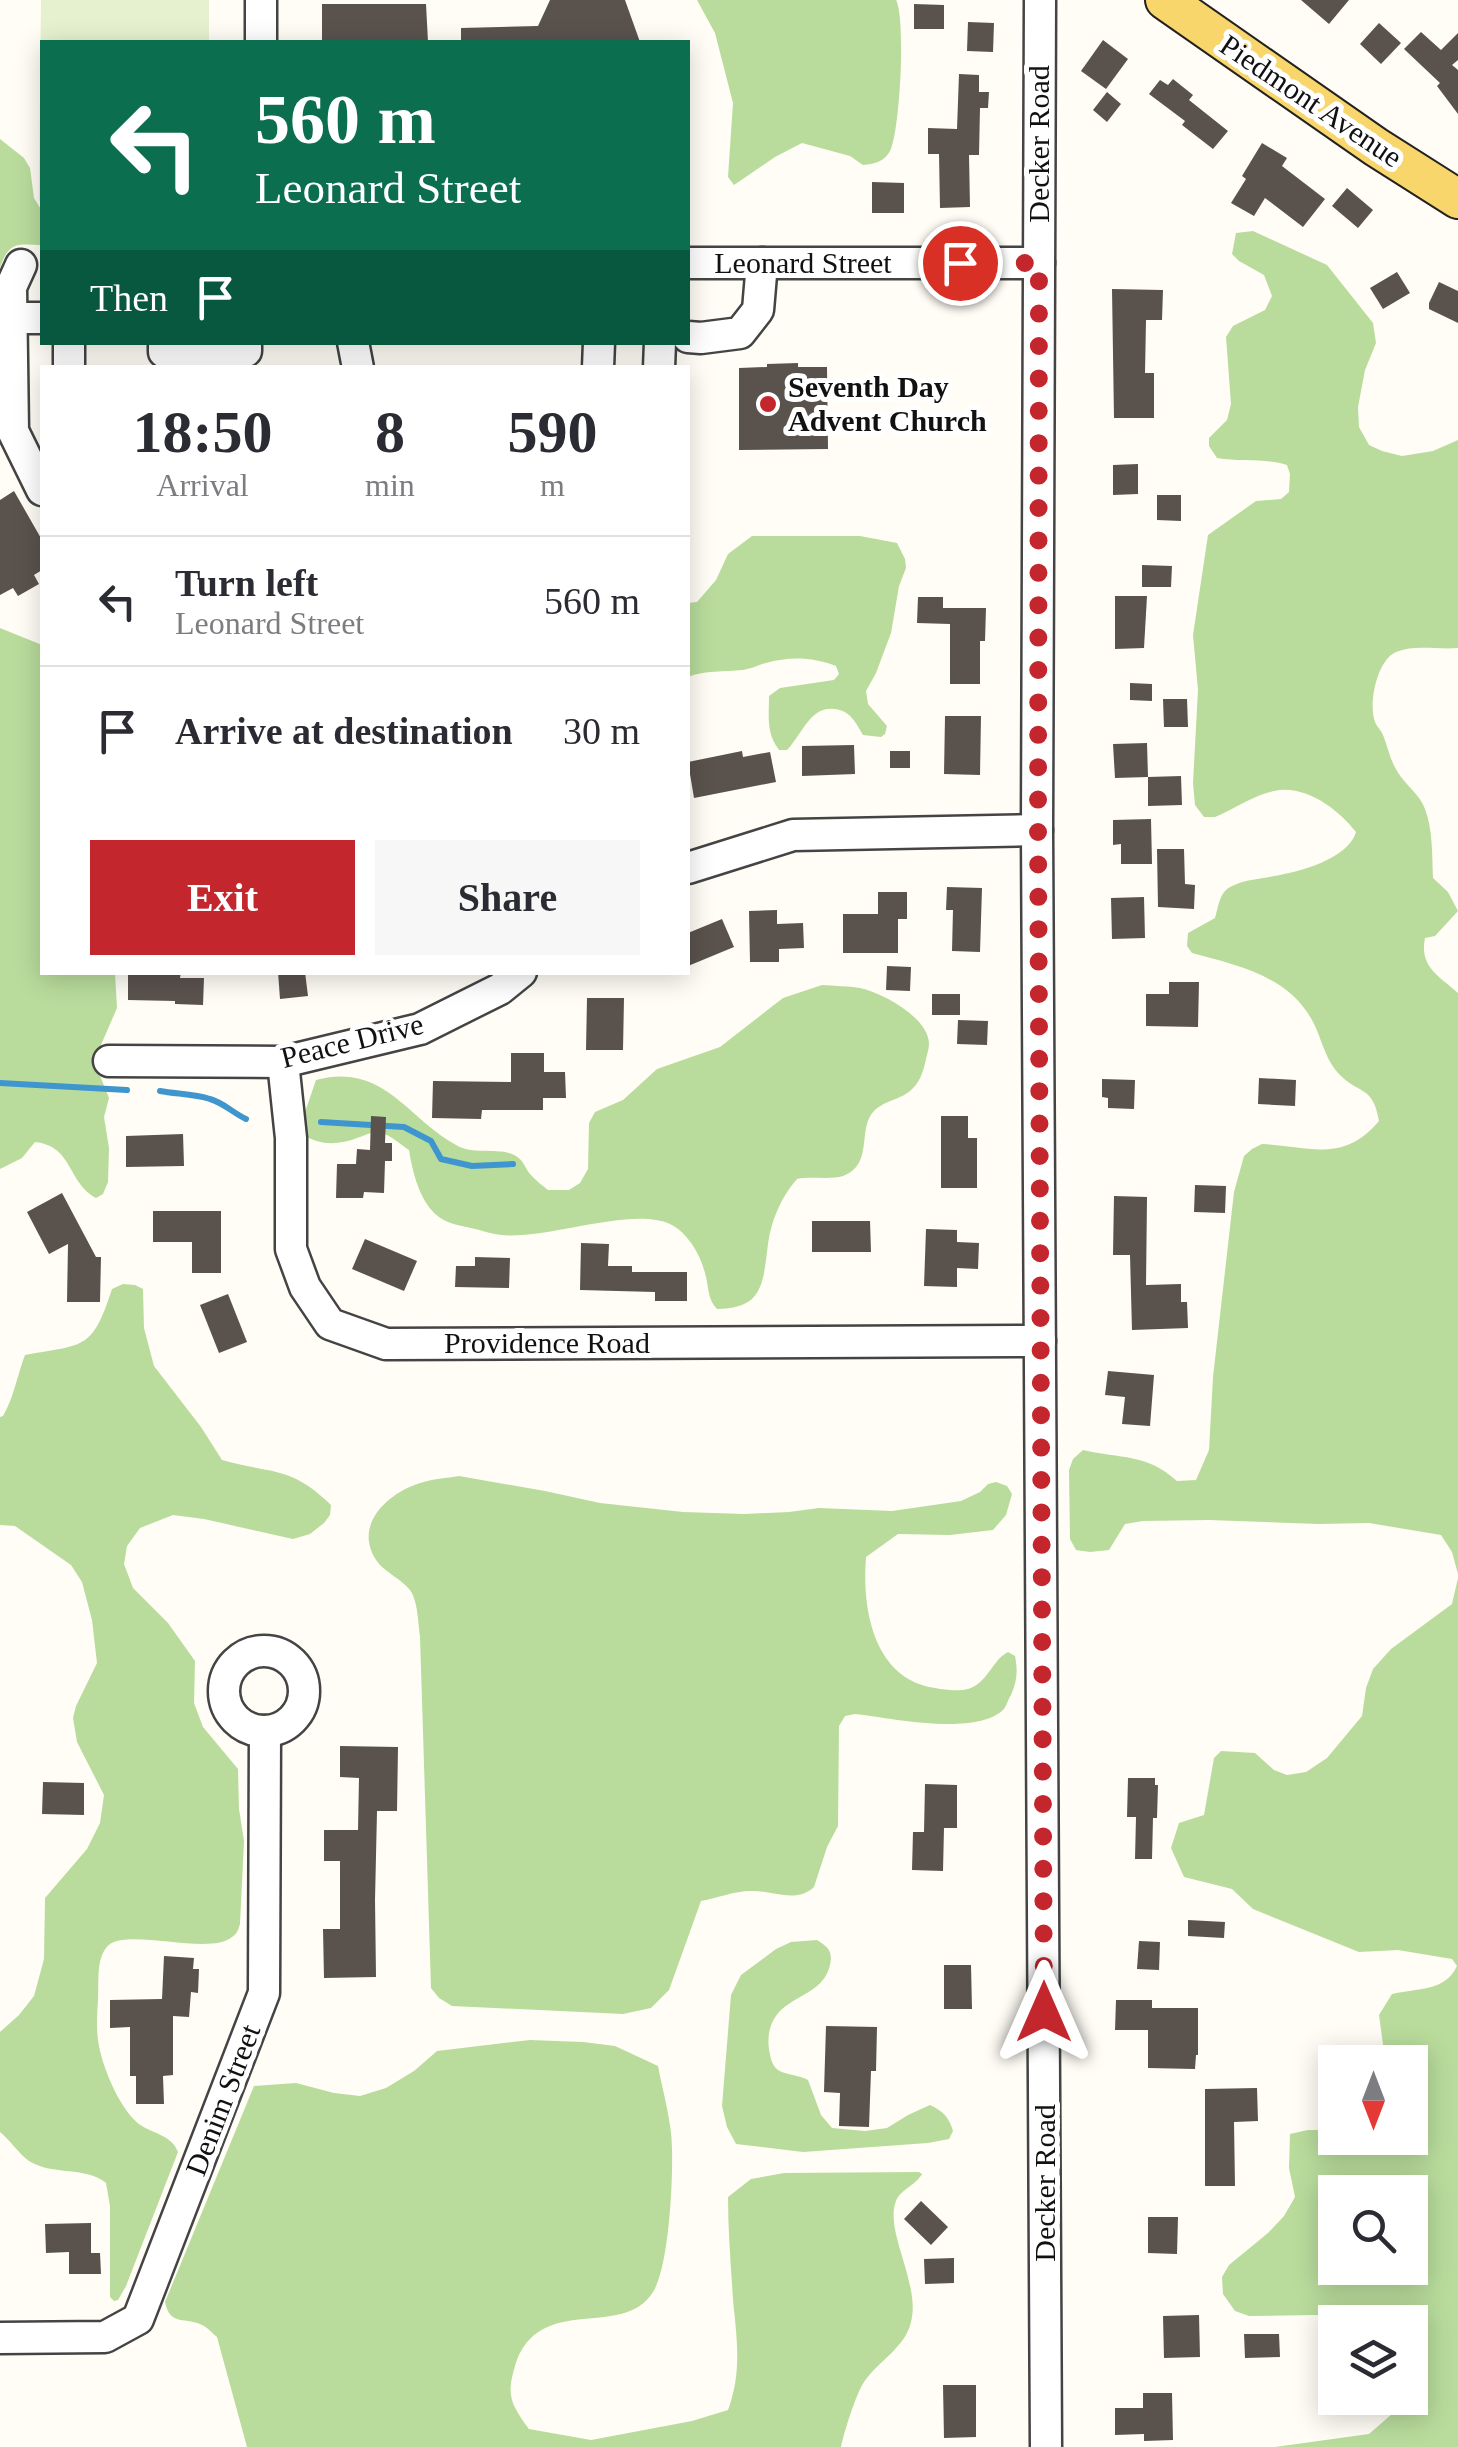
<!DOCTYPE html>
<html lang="en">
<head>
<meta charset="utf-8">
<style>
  body { margin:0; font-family:"Times New Roman",serif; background:#f7f7f7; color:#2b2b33; height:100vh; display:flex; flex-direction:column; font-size:38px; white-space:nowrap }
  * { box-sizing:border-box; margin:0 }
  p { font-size:32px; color:#7c7c81 }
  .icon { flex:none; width:55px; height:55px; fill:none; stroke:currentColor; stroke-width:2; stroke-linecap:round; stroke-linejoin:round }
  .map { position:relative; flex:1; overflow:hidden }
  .panel { position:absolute; left:40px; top:365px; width:650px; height:610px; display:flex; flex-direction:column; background:#fff; border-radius:0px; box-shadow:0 5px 25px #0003 }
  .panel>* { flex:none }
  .hud { position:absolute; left:40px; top:40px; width:650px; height:305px; border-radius:0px; box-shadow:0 5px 25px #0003; background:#0b6e4f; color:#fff; overflow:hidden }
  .needle { width:65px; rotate:180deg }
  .controls { position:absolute; left:1318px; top:2045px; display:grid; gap:20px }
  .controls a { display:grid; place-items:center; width:110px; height:110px; border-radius:0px; background:#fff; box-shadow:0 5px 25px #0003; font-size:50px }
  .pin { position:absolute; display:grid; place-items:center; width:85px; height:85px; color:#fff; margin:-42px; border:5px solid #fff; border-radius:50%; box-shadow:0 2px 10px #0007 }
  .me { position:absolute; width:110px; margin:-55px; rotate:0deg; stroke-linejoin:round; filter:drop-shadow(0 0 8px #0008) }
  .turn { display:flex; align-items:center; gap:35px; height:210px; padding:0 50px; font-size:45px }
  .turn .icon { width:130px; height:130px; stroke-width:2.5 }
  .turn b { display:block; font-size:70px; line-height:85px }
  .then { display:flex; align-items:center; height:95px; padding:0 50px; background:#0003; gap:20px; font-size:38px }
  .eta { display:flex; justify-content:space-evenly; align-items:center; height:170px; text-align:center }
  .eta b { font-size:60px; font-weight:600; line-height:70px }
  .primary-button { display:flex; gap:20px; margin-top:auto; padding:20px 50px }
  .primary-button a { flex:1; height:115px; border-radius:0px; background:#c4262e; color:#fff; font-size:40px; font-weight:600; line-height:115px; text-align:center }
  .primary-button a+a { background:#f7f7f7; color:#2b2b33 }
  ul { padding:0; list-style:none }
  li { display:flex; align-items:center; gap:30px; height:130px; padding:0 50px; border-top:2px solid #e1e1e2 }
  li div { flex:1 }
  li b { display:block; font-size:38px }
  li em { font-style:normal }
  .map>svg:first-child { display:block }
</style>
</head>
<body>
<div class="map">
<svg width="1458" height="2447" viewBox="0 0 1458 2447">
  <rect width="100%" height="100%" fill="#fffdf5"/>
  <g fill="#b9dc9c" fill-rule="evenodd">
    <path d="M697,0h199c10,18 4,132 -6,151 -6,11 -16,13 -27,14l-13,-9 -48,-13 -27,14 -41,28 -6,-8 5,-74 -18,-70z"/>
    <path d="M0,139l24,19 6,10 4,30 8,13v34c-25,-1 -33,-4 -42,23z"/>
    <path d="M1253,231l74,34 46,58 3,20 -11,27 -7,37 1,20 10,18 13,6 20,5 31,-5 25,-11v208c-20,2 -43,-4 -62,4 -19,8 -28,52 -21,70 2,5 6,8 8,13 5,12 7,25 14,36 8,14 22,22 28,38 8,21 7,47 8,69l15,14 10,19 -23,25 -10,2c-6,29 14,38 33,55v581l-6,-22 -11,-17 -72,-12 -51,1 -109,-4 -66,1 -18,3 -16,26 -19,2 -14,-2 -6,-11 -1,-69 4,-11 10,-9c38,9 63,3 94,31l19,-1 13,-30 4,-73 21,-185 10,-36 8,-7 10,-5c48,3 82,19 117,-23 -6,-35 -18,-26 -38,-45 -16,-15 -19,-38 -29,-56 -24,-44 -75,-55 -120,-67l-5,-7 1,-13 27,-15c3,-10 4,-22 12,-29 12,-9 32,-10 47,-13 25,-4 74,-17 82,-44 -18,-23 -51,-48 -82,-41 -20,4 -40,18 -59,26h-11l-9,-12 -2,-22 5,-93 -5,-55 15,-100 48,-34 25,-2 8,-7 1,-18 -3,-9c-22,-7 -47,-3 -70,-7l-8,-12v-8l18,-18 4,-16 -5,-67 7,-11 32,-16 7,-14 -8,-21 -25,-14 -7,-7 4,-21z"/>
    <path d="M752,536h108l37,7 8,16 1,9 -7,18 -8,47 -15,40 -10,18 2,13 19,22 -2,8 -4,3 -18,-2c-7,-12 -13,-25 -29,-26 -24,-3 -32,26 -47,41h-8c-13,-17 -10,-33 -10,-54l11,-8 54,-8 5,-6 -3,-8c-22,-9 -47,-10 -70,-3 -8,2 -15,6 -23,7 -19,2 -38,0 -55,7v-74l9,-1 19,-22 12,-26z"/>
    <path d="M0,628l42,17v327l73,1 2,35 -20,46v14l12,30 -5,19 5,31 -1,34 -5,12 -7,4c-29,-16 -23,-52 -61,-56l-13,16 -22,11z"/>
    <path d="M822,985c12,1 26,1 38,3 23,5 69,30 69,56 0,5 -2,10 -3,15 -2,9 -5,21 -12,28 -11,13 -27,12 -39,23 -19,18 0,54 -32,66 -12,4 -33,0 -46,3 -16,18 -26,42 -29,65 -5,38 -4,65 -51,65 -10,-10 -8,-23 -12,-36 -5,-19 -17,-40 -35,-49 -38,-18 -124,16 -169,11 -10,-1 -20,-5 -30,-7 -7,-2 -16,-3 -23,-6 -26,-10 -35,-47 -39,-72 -8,-5 -18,-15 -28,-17 -9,-2 -15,2 -24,5 -18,7 -38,8 -54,-4l1,-19 12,-35c67,-18 90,37 140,65 19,11 43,1 60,11 8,5 9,12 14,18 5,6 12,11 18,16h21l11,-7 8,-14 1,-46 6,-11 28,-12 34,-31 63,-22 63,-49z"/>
    <path d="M123,1284l12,1 8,4 1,39 10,38 47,61 21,33c48,14 69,5 109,45l-1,10 -6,8 -14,11 -17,5 -89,-20 -31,-4 -33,13 -13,18 -3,18 9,24 35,35 27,38 -1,42 9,24 35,42 1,40 5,32 -4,83c-2,6 -3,10 -8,13 -23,20 -111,-12 -126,11 -10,13 -7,36 -8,52 -1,15 -2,32 1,46 4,23 23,68 43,80 13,8 30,10 36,26l-52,134 -8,14 -4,1 -4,-4v-91l-4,-23c-20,-17 -53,-7 -77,-22 -10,-7 -19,-21 -29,-29v-100l19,-17 15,-19 10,-37 1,-61 42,-49 13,-26 4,-28 -27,-53 -4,-24 3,-12 21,-43 -5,-43 -10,-38 -11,-17 -56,-39 -15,-1v-108l3,-1c11,-19 14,-40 22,-61 61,-11 67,-5 87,-66z"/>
    <path d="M459,1476l86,15 55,12 83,9 61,2 45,-2 30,-4 73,3 69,-10 19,-9 8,-8 8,-2 11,4 5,8 -6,21 -13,15 -43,5 -52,-1 -32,23c-4,49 6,117 63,130 11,2 28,5 39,2 20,-6 24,-29 40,-37l7,4c3,15 2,25 -4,39 -3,4 -4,10 -7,14 -27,28 -113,9 -149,5l-10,2 -6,10 -1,100 -11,21 -13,40c-18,17 -41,3 -64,4 -15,0 -33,7 -49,10l-32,89 -18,18 -28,6 -171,-8 -13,-8 -8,-10 -11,-352c-2,-13 -2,-35 -10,-46 -8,-10 -21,-16 -30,-25 -30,-36 5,-71 40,-82 12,-4 27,-5 39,-7z"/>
    <path d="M1458,1578v869h-183l94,-13 31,-27 2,-9h8v-76h-55l-14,-6 -28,-1 -64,1 -14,-5 -12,-17 -1,-17 7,-12 39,-32 16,-17 11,-19 -6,-29 1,-34 18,-4h27v8h75v-76h-29l2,-18 -4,-29 13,-21c25,-6 53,-2 65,-28l-5,-7 -54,-9 -39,2 -106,-43 -21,-20 -48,-12 -13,-29 8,-25 25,-8 10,-57 7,-7 34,2 19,17 13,5 19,-3 21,-14 35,-42 4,-28 7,-19 18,-20 61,-45zM1335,2192h75v76h-75z"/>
    <path d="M817,1940c11,7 16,11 13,25 -6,27 -35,30 -51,47 -9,10 -12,24 -10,37 1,7 3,17 9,21 8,5 21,5 30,10l13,35 11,13 33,3 22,-3 21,-13 22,-10c13,6 19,12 23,26l-4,8 -21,4 -125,9 -67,-8 -9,-17 -5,-21 9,-111 10,-20 35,-26 15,-7z"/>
    <path d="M530,2040l53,2 32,4 43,20c5,27 14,56 14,83 1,32 -3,118 -19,143 -30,49 -115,-1 -138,74 -9,30 -4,38 14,63l62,11 101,-19 36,-11c14,-38 9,-70 5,-110 -2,-34 -5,-68 -5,-103l23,-18 33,-6 135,-1 3,2c-6,11 -22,16 -26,27 -12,30 25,83 15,121 -6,26 -33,39 -47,60 -8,12 -20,50 -23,65h-594l-30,-110c-4,-3 -8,-8 -13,-11 -18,-10 -34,1 -39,-24l89,-216 42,-3 38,10 26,3 26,-8 28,-17 23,-20z"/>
  </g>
  <path fill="#e6f2cf" d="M41,0h168v42h-167v159h-3z"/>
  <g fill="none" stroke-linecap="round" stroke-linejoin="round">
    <g stroke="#3f96cf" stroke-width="6">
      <path d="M0,1083l127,7"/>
      <path d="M160,1091c16,3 34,3 50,8 14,4 23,14 36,20"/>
      <path d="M321,1122l83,5 27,14 10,18 31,7 41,-2"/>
    </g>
  </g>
  <g fill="#5a524d">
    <path d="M550,0h75l15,42h-179v-14l77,-2z"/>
    <path d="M1301,0h48l-20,24z"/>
    <path d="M322,4h104l2,38h-106z"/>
    <path d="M914,4l30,1v24h-30z"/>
    <path d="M968,22l26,1 -1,29 -26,-1z"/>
    <path d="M1379,23l22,20 -20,21 -21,-20z"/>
    <path d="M1421,32l20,18 17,-17v27l-6,5 6,5v44l-21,-28 3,-3 -36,-34z"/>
    <path d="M1103,40l25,19 -22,30 -25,-18z"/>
    <path d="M959,74l20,1v17h10l-1,16h-8l-1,47h-10l1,52 -30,1 -1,-54h-11v-26l29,1z"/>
    <path d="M1173,79l20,16 -4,5 39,31 -15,18 -31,-24 3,-4 -36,-27 11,-14 8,5z"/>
    <path d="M1107,92l14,12 -14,18 -14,-12z"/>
    <path d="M1262,143l25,15 -5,8 43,33 -22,28 -38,-29 -11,18 -23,-13 15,-24 -4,-3z"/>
    <path d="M872,182l32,1v30h-32z"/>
    <path d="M1347,188l26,22 -15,18 -26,-22z"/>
    <path d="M1397,272l13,21 -27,16 -13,-21z"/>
    <path d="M1439,282l19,9v32l-29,-14v-6z"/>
    <path d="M1112,289l51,1 -1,30h-16l-1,53h9v45h-40z"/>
    <path d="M798,363v4h29l1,82 -89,1v-82l28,-1v-3z"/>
    <path d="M1138,464v30l-25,1v-30z"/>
    <path d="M14,491l28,49v30l-8,5 5,9 -21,12 -5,-8 -13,7v-95z"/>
    <path d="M1157,495h24v26l-24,-1z"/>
    <path d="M1142,565l30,1 -1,21h-29z"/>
    <path d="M1115,596h32l-3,52 -29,1z"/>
    <path d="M918,597h25v11h43l-1,33h-5v43h-30v-60l-33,-1z"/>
    <path d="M1130,683l22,1v17l-22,-1z"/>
    <path d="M1163,699h24l1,28h-24z"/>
    <path d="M945,716h36l-1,59 -36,-1z"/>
    <path d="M1147,743l1,34 33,-1 1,29 -34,1v-29l-33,1 -2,-34z"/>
    <path d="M854,745l1,29 -53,2v-30z"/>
    <path d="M742,751l1,6 27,-5 6,30 -82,16 -6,-36z"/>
    <rect x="890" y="751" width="20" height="17"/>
    <path d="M1151,819l1,45h-31v-20l-8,1v-25z"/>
    <path d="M1157,849h27l1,35 10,1 -1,24 -36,-2z"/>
    <path d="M947,887l35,1 -2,64 -28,-1 1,-41h-7z"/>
    <path d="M878,892h29v27h-9v34h-55v-39h35z"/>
    <path d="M1144,897l1,41 -33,1 -1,-41z"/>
    <path d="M777,910v14l26,-1 1,25 -25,1v13h-29l-1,-51z"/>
    <path d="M722,919l12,28 -46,19v-33z"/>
    <path d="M887,966l24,1 -1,24 -24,-1z"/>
    <path d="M128,972h53l-1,6h24l-1,27 -28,-1v-3l-47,-1z"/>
    <path d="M278,972h27l3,24 -28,3z"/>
    <path d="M1169,982h30l-1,45 -52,-1v-32h23z"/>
    <rect x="932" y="994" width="28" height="21"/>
    <path d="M587,998h37l-1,52h-37z"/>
    <path d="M958,1020l30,1 -1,24 -30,-1z"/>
    <path d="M511,1053h33v19h21l1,26h-23v12h-61l-1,9 -49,-1 1,-37 78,1z"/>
    <path d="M1259,1078l37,2 -1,26 -37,-2z"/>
    <path d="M1102,1079l33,1 -1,29 -26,-1v-10l-6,-1z"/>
    <path d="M371,1116l15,1 -1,26h7v18h-7l-1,32 -20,-1 -1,6h-27l1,-34h19l1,-15 13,1z"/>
    <path d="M941,1116h27v22h9v50h-36z"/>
    <path d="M183,1134l1,32 -58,1v-31z"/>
    <path d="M1195,1185l31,1 -1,27 -31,-1z"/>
    <path d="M62,1193l34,64h5l-1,45h-33l1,-58 -19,10 -22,-42z"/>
    <path d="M1114,1196l33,1 -1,88 35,-1v18h6l1,26 -56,2 -2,-75h-17z"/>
    <path d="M153,1211h68v62h-29v-31h-39z"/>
    <path d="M812,1221h58l1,31h-59z"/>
    <path d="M926,1229l31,1v12l22,1 -1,26 -21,-1v19l-33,-1z"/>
    <path d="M365,1239l52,22 -13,30 -52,-22z"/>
    <path d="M581,1243l28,1 -1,22h24v6h55v29h-32v-9l-75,-2z"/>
    <path d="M475,1257l35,1 -1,30 -54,-1 1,-21h19z"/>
    <path d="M228,1294l19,48 -28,11 -19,-48z"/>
    <path d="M1108,1371l46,4 -4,51 -28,-2 3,-27 -20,-2z"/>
    <path d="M340,1746l58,1 -1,64h-20l-2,89 1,77 -52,1 -1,-49h17v-68h-16v-31h34l1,-52 -19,-1z"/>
    <path d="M1128,1778h27v7h3l-1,33h-4l-1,41h-17l1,-42h-9z"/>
    <path d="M43,1782l41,1v32l-42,-1z"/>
    <path d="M925,1784l32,1v43h-13l-1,43 -31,-1 1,-38h11z"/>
    <path d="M1188,1920l37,2 -1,16 -36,-2z"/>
    <path d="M1139,1941l21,1 -1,28 -22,-1z"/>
    <path d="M164,1956l30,2 -1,11h6l-1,24 -7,-1 -2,25 -16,-1v59l-10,1 1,28h-28v-28h-6v-49l-20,1v-28l52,-1z"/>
    <path d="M944,1965h27l1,44h-28z"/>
    <path d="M1116,2000h36v8h46v47h-2l-1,14 -47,-1v-38h-33z"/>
    <path d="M826,2026l51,1 -1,44h-5l-2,56 -30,-1 1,-33 -16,-1z"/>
    <path d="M1257,2088l1,33 -24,1 1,64h-30v-97z"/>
    <path d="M921,2201l27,26 -17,18 -27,-26z"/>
    <path d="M1148,2217h30l-1,37 -29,-1z"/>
    <path d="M91,2223v30h9l1,21h-32v-22l-23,1 -1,-29z"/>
    <path d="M954,2258v25l-29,1 -1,-25z"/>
    <path d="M1199,2315l1,42 -36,1 -1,-42z"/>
    <path d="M1244,2334h35l1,23 -35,1z"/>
    <path d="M943,2385h33v52l-32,1z"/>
    <path d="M1143,2393h29l1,47 -29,1v-7l-29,1v-27h28z"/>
  </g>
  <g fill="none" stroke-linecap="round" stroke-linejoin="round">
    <defs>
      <g id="minor">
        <path d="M261,0v42"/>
        <path d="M1040,0l-3,830 9,1617"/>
        <path d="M688,263h351"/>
        <path d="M21,265l-10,22 2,144 29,59"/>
        <path d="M12,318h30"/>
        <path d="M688,337l13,1 39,-5 18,-23 4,-47"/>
        <path d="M164,342v10l82,-1v-9"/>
        <path d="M353,342l5,26"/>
        <path d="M69,368v-26"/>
        <path d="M598,368l1,-26"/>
        <path d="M659,368l1,-26"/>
        <path d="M688,868l105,-33 244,-5"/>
        <path d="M109,1061l174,1 137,-33 80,-40 21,-17"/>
        <path d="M283,1062l8,76v111l14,38 25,37 56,20 654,-3"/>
        <circle cx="264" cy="1691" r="40"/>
        <path d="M0,2338l105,-1 33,-18 126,-326 1,-262"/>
      </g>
      <path id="major" d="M1165,0l211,147 82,52"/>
    </defs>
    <use href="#minor" stroke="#444" stroke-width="35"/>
    <use href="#major" stroke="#222" stroke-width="42"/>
    <use href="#minor" stroke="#fff" stroke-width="30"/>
    <use href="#major" stroke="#f9d66b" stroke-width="38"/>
  </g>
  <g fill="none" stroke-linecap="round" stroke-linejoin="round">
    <path stroke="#c4262e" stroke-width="18" stroke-dasharray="0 32.4" d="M960,263h79l-1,567 6,1182"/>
  </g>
  <circle fill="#c4262e" stroke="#fff" stroke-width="4" cx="768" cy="404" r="10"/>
  <g text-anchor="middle" stroke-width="10" stroke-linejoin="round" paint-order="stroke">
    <g font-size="30" fill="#111" stroke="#fff">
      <text transform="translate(1311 101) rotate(34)" y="10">Piedmont Avenue</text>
      <text transform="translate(1039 144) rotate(-90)" y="10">Decker Road</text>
      <text x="803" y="273">Leonard Street</text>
      <text transform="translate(352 1041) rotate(-14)" y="10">Peace Drive</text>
      <text x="547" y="1353">Providence Road</text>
      <text transform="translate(223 2100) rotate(-69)" y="10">Denim Street</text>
      <text transform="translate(1045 2183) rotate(-90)" y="10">Decker Road</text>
    </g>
    <g font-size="30" font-weight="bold" fill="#111" stroke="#fff" text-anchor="start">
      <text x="788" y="397">Seventh Day<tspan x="788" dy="34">Advent Church</tspan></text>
    </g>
  </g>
</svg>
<div class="controls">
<a><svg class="needle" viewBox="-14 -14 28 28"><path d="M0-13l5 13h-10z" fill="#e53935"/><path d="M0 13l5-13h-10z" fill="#7c7c81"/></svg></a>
<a><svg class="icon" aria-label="search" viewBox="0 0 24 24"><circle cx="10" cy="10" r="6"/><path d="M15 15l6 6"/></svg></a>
<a><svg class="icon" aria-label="layers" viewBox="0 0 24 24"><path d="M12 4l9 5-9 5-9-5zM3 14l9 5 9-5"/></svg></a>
</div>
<div class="pin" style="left:960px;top:263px;background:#d93025"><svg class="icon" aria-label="arrive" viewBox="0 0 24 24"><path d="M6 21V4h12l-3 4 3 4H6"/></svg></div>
<svg class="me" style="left:1044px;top:2012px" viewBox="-20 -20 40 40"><path d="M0-17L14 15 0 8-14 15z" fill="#c4262e" stroke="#fff" stroke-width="4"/></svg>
<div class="hud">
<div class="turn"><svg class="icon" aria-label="left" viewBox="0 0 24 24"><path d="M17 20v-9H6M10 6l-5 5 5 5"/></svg><div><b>560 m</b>Leonard Street</div></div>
<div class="then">Then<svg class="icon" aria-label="arrive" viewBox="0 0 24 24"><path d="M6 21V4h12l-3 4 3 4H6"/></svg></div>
</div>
<section class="panel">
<div class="eta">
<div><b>18:50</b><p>Arrival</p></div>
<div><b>8</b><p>min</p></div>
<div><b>590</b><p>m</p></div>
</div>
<ul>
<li><svg class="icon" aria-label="left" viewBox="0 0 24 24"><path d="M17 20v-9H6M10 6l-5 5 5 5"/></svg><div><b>Turn left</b><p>Leonard Street</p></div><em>560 m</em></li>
<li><svg class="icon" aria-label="arrive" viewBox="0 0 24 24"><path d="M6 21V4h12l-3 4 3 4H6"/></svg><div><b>Arrive at destination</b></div><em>30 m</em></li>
</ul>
<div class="primary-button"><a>Exit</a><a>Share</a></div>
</section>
</div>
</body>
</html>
